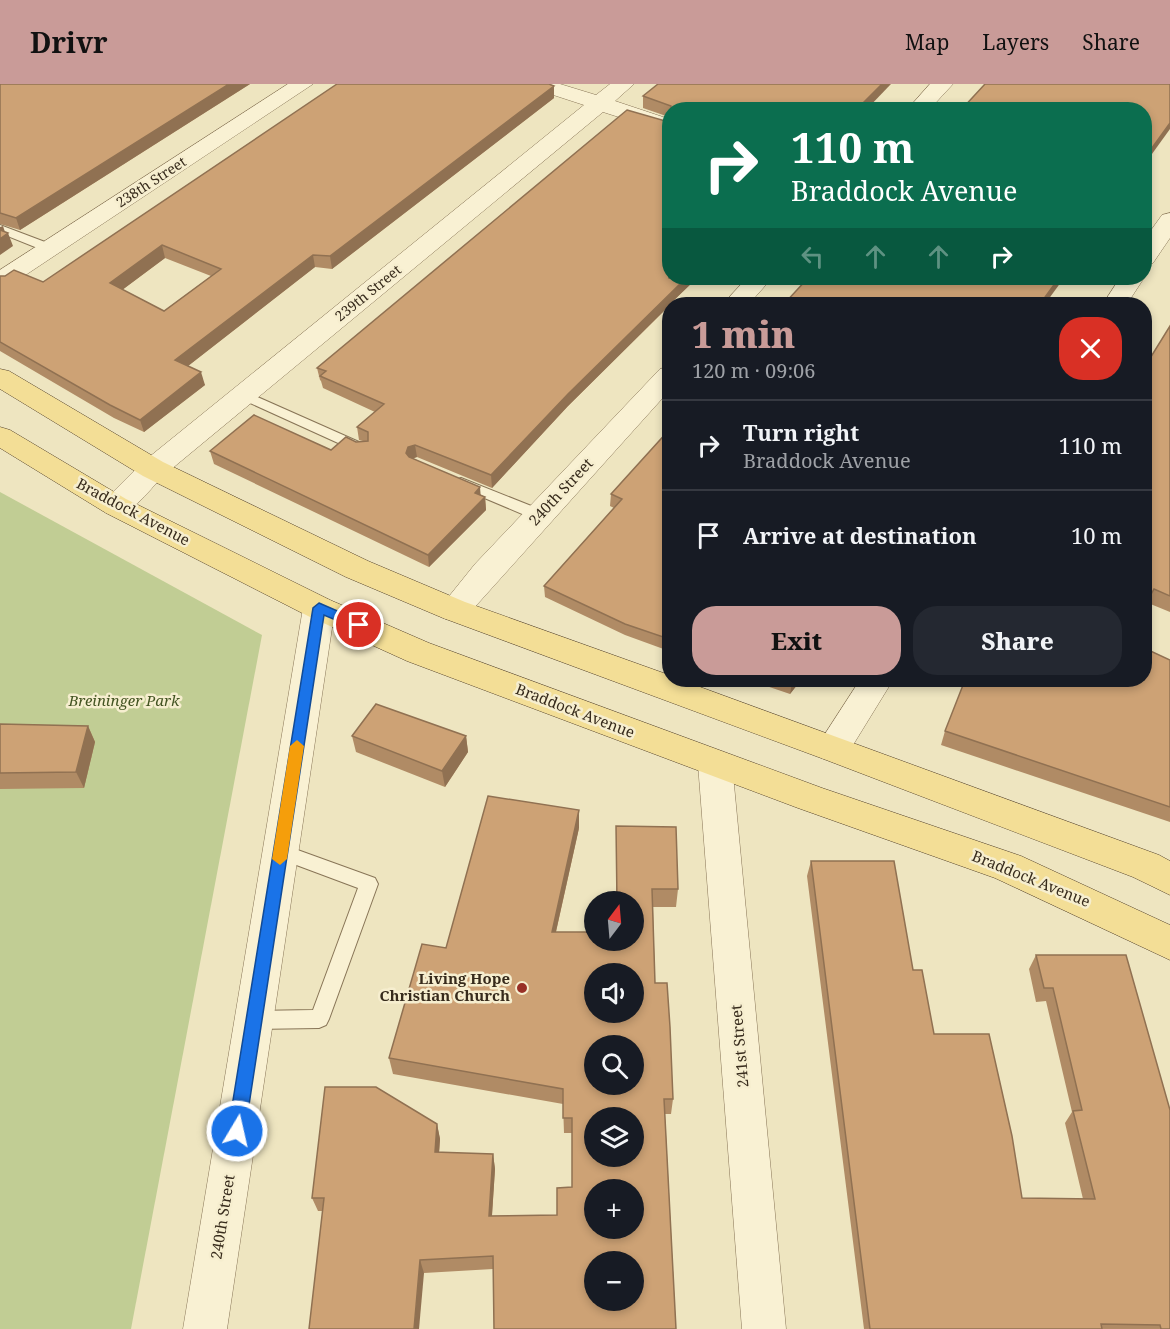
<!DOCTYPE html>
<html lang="en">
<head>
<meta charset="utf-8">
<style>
  body { margin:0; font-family:"Noto Serif",serif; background:#242831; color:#f1f3f6; height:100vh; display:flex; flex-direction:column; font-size:22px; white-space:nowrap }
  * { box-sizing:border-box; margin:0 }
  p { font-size:20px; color:#9ea1a6 }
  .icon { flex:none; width:33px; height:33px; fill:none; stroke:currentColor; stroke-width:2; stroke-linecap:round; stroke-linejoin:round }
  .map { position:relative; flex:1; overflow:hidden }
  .side { position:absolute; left:662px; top:213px; width:490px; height:390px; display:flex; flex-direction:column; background:#171b24; border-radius:24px; box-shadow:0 3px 9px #0003 }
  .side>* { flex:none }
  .hud { position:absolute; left:662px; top:18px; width:490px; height:183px; border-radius:24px; box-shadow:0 3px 9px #0003; background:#0b6e4f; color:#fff; overflow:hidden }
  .needle { width:39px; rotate:16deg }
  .tools { position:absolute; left:584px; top:807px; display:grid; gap:12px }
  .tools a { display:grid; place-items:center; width:60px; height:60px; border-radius:50%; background:#171b24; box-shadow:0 3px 9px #0003; font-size:30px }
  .pin { position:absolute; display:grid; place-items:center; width:51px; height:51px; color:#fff; margin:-26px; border:3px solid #fff; border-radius:50%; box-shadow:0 2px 6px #0007 }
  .me { position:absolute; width:66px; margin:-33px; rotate:9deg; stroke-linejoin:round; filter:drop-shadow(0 0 4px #0008) }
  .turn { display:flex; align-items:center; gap:21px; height:126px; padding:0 30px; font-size:27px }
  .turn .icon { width:78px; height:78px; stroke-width:2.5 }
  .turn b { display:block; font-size:42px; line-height:51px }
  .lanes { display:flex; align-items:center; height:57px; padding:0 30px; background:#0003; justify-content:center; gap:30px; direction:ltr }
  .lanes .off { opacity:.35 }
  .round { display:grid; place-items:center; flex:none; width:63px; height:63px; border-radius:24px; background:#242831 }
  .overview { display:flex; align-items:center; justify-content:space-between; height:102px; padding:0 30px }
  h1 { font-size:36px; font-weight:800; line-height:45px; color:#c99b98 }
  .action { display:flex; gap:12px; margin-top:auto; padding:12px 30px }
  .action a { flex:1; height:69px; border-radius:24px; background:#c99b98; color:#111; font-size:24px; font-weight:800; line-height:69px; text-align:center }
  .action a+a { background:#242831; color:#f1f3f6 }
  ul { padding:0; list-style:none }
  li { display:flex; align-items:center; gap:18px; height:90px; padding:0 30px; border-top:2px solid #363941 }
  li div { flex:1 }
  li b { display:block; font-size:22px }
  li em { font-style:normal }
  header { display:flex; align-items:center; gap:36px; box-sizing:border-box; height:84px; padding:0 30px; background:#c99b98; color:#111 }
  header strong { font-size:28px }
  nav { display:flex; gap:33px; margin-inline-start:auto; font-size:21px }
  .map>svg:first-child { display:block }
</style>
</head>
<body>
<header>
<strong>Drivr</strong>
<nav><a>Map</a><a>Layers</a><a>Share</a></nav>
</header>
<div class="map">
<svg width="1170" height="1245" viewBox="0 0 1170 1245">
  <rect width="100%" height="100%" fill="#eee5c0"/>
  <path fill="#c1cd94" d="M0,408l262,143 -131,694h-131z"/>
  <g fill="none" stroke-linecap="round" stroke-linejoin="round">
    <defs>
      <g id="lane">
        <path d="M0,141l53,20 2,3 -6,4 -4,-1 -45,-18z"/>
        <path d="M244,307l124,55 2,3 -2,3h-10l-119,-54 -2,-3z"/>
        <path d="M461,394l83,33 2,4 -2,4h-10l-78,-33 -2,-3 2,-3z"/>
        <path d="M281,760l94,34 3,6 -49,135 -3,6 -7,3 -65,1 -7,-3 -3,-6 3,-6 7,-3 59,-1 45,-122 -83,-31 -3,-5 3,-5z"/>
      </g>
      <g id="street">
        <path d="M288,0h25l-304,202 -9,2v-18z"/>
        <path d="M528,0h32l36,11 14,-11h24l-19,17 54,18v14l-66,-21 -440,364c-16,16 -33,44 -57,37l-5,-7 5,-7 37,-37 441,-357 -52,-17z"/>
        <path d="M930,0h23l-24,26h-22z"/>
        <path d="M1170,129v25l-17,25 -9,2v-25l18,-25z"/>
        <path d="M747,194h25l-23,26h-26z"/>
        <path d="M1120,194h24l-17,26h-24z"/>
        <path d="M669,283v24l-204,227 -11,3 -11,-3 -5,-8 37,-46 185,-195z"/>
        <path d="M319,513l11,3 5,8 -108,721h-44l120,-721 5,-8z"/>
        <path d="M860,596h33l-48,78 -12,3 -12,-3 -5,-10z"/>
        <path d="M715,666l12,4 5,10 54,565h-44l-44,-565 5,-10z"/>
      </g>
      <g id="primary">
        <path d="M0,285l9,2 154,91 205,99 97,41 204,73v5h12l478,175 11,6v34l-37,-18 -312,-119 -378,-140 -97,-41 -203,-101 -143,-87z"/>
        <path d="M0,343l10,3 116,69 204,101 99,43 393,145 199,68 149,69v35l-175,-82 -197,-70 -391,-147 -99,-45 -202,-103 -106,-65z"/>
      </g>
    </defs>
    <use href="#lane" stroke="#887557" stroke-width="2"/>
    <use href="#street" stroke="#887557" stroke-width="1"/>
    <use href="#primary" stroke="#55432c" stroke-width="1"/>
    <use href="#lane" fill="#f9f1d3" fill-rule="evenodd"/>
    <use href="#street" fill="#f9f1d3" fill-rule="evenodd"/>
    <use href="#primary" fill="#f3de96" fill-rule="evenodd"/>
  </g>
  <g fill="#b08b65" fill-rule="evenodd">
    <path d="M0,0h250l-230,146 -20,-6z"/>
    <path d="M554,2v12l-222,171 -17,-2 -127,99 17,19 -61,47 -30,-14 -114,-67v-75l43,6zM165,174l46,18 -47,35 -42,-21z"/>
    <path d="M643,12l223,14h-197v7l-26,-9z"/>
    <path d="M697,194l-27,26h-1v2l-101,100 -76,82 -75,-31 -4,1 72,39 1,13 -57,57 -215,-103 -4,-13 121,-1 25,-8 7,-1 -4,-1 -2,-13 18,-15 -52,-24 -2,-7 -1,-1 -3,-12z"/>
    <path d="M1170,242v286l-22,-9 -4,6v-241z"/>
    <path d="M669,346v221l-44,-16 -80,-38 -1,-11 70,-78 -4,-2 1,-12z"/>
    <path d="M1170,576v162l-229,-77 4,-14z"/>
    <path d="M749,596h52l-11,14z"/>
    <path d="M0,640l88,2 7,16 -11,46 -84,1z"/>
    <path d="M352,652h114l2,16 -23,35 -89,-35z"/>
    <path d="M616,742l62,63 -2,18h-23l2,76 18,116 -2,15h-6l11,215 -183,-60 -69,4 -101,-62h-5l-6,-13 125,-74 3,15 -1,14 54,1 2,15 -3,47 65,-1 15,-28v-54h-8l-1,-29 -170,-30 -4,-16 57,-110 133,-120 -23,104 77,8v-38h-17z"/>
    <path d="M811,777l102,109 21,64 88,164 61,1 -18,-76 7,-11 -26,-111 -10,1 -7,-33 7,-14 134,155v219h-306l-57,-453z"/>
  </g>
  <g fill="#907152">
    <path d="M229,0h21l-230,146 -4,-12z"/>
    <path d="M882,0h9l-25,26h-10z"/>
    <path d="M554,2v12l-222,171 -2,-13z"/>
    <path d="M1170,39v6l-26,36v-6z"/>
    <path d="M3,142l3,9 2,-2 5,13 -13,9v-28z"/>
    <path d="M162,161l3,13 -51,38 -4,-13z"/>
    <path d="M313,171l2,12 -136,106 -4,-13z"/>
    <path d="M686,194h11l-27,26h-1v2l-101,100 -76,82 -1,-13 77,-81z"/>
    <path d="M1059,194h5l-19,26h-5z"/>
    <path d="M201,288l4,13 -61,47 -4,-12z"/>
    <path d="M415,361l2,12 -8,3 -3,-7 2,-6z"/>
    <path d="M480,403l1,12 -6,-6z"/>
    <path d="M485,413l1,13 -57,57 -1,-12z"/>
    <path d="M795,596h6l-11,14 2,-11z"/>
    <path d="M88,642l7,16 -11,46 -8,-16z"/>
    <path d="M466,652l2,16 -23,35 -3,-16z"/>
    <path d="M579,726v18l-27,121v-17z"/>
    <path d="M437,1040l3,15 -2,28 -3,-15z"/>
    <path d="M493,1070l2,15 -4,60 -2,-13z"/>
    <path d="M420,1176l4,13 -5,56h-5z"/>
  </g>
  <g fill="#cda275" stroke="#907152" stroke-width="1.5" fill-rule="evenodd">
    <path d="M0,0h229l-213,134 -16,-5z"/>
    <path d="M337,0h212l5,2 -224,170 -17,-1 -138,105 26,12 -61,48 -30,-15 -110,-63v-66h5l9,-6 29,12zM162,161l59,24 -57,42 -54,-28z"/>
    <path d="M658,0h224l-26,26h-185v-4l-28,-10z"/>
    <path d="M985,0h185v39l-26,36v-49h-183z"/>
    <path d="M627,26l42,12v156h17l-118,116 -77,81 -76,-30 -7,2 -2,6 3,4 71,30 -5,6 10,4 -57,58 -218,-104 44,-36 77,35 15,-13 10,5 12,-1v-9l-11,-5 27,-23 -64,-28 6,-5 -9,-3z"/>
    <path d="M0,146l8,3 -8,6z"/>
    <path d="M808,194h251l-19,26h-256z"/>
    <path d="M1170,242v270l-16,-7 -10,18v-239z"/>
    <path d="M669,346v209l-44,-15 -81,-38 78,-87 -11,-5z"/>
    <path d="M1144,564l26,12v147l-225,-76 20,-51h179z"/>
    <path d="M783,596h12l-3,3z"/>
    <path d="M376,620l90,32 -24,35 -90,-35z"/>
    <path d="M0,640l88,2 -12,46 -76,1z"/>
    <path d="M488,712l91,14 -27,122h42v8h39v-38h-16l-1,-76 60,1 2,62h-26l3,94h12l3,44 3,72h-9l12,230h-182l-1,-73 -73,4 -6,69h-105l15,-131h-12l13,-111h51l61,37 -2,28 58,2 -4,62 68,-1v-27l15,-1v-69h-9v-29l-174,-31 33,-114 24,4zM594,890h39v38h-39zM594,962h39v38h-39zM594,1034h39v38h-39zM594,1106h39v38h-39zM594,1178h39v38h-39z"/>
    <path d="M811,777h83l19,109h9l12,64h55l23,102 10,62 73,1 -22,-88 9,-1 -29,-122h-9l-8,-33h90l44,155v219h-9l-1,-4 -59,-1 1,5h-232z"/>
  </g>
  <path fill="#1a73e8" stroke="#114b97" stroke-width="1.5" d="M319,519l44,19 2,3 -6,5 -35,-15 -79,516 -2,5 -6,3 -6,-3 -3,-5 85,-523z"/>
  <path fill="#f59e0b" d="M297,656l7,6 -17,113 -7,6 -8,-6 18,-113z"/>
  <circle fill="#983026" stroke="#f6eecf" stroke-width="2" cx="522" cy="904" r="6"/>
  <g text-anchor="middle" stroke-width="5" stroke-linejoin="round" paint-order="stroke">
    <g font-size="14" fill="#372b1c" stroke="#f6eecf">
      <text transform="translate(151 98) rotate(-33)" y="5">238th Street</text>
      <text transform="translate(368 209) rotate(-39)" y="5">239th Street</text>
    </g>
    <g font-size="15" fill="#372b1c" stroke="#f6eecf">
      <text transform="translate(561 408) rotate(-47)" y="5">240th Street</text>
      <text transform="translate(133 428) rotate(28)" y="5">Braddock Avenue</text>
      <text transform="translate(575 627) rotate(21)" y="5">Braddock Avenue</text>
      <text transform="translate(1031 795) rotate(22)" y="5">Braddock Avenue</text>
      <text transform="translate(740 962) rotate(-95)" y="5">241st Street</text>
      <text transform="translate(223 1133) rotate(-81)" y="5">240th Street</text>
    </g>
    <g font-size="15" font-style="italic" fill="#435422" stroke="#f6eecf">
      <text x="124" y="622">Breininger Park</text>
    </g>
    <g font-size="15" font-weight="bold" fill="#372b1c" stroke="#f6eecf" text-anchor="end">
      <text x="510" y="900">Living Hope<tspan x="510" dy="17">Christian Church</tspan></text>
    </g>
  </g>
</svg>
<div class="tools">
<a><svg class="needle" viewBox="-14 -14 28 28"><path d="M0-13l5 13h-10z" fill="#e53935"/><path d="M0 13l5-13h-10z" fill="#9ea1a6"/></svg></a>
<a><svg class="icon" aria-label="sound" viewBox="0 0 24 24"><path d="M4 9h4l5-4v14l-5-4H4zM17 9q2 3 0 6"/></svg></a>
<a><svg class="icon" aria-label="search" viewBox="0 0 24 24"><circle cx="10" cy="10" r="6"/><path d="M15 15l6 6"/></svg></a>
<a><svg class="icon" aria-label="layers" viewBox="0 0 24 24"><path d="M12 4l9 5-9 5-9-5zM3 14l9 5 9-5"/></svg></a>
<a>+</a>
<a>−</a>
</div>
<div class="pin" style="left:359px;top:541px;background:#d93025"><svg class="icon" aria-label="arrive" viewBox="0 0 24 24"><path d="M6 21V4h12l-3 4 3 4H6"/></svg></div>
<svg class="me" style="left:237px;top:1047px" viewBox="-20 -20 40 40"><circle r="17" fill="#1a73e8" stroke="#fff" stroke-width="3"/><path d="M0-11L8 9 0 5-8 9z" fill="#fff"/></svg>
<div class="hud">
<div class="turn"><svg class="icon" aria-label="right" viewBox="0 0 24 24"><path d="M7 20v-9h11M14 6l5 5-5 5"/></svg><div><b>110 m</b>Braddock Avenue</div></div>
<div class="lanes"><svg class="icon off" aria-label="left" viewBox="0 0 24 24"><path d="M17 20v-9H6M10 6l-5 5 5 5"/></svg><svg class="icon off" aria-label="ahead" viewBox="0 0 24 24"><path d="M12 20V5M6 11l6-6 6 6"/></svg><svg class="icon off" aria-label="ahead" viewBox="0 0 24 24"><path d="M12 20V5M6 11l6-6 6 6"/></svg><svg class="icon" aria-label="right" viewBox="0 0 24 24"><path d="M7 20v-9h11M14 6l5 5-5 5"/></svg></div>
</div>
<section class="side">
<div class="overview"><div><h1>1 min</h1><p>120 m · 09:06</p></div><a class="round" style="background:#d93025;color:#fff"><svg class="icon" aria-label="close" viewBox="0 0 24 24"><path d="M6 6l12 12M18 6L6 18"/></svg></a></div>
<ul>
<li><svg class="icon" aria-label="right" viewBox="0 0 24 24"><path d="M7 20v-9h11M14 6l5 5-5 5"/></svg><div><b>Turn right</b><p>Braddock Avenue</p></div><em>110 m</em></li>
<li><svg class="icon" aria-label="arrive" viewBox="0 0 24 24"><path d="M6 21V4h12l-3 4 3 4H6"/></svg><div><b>Arrive at destination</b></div><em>10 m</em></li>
</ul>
<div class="action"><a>Exit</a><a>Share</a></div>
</section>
</div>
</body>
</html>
